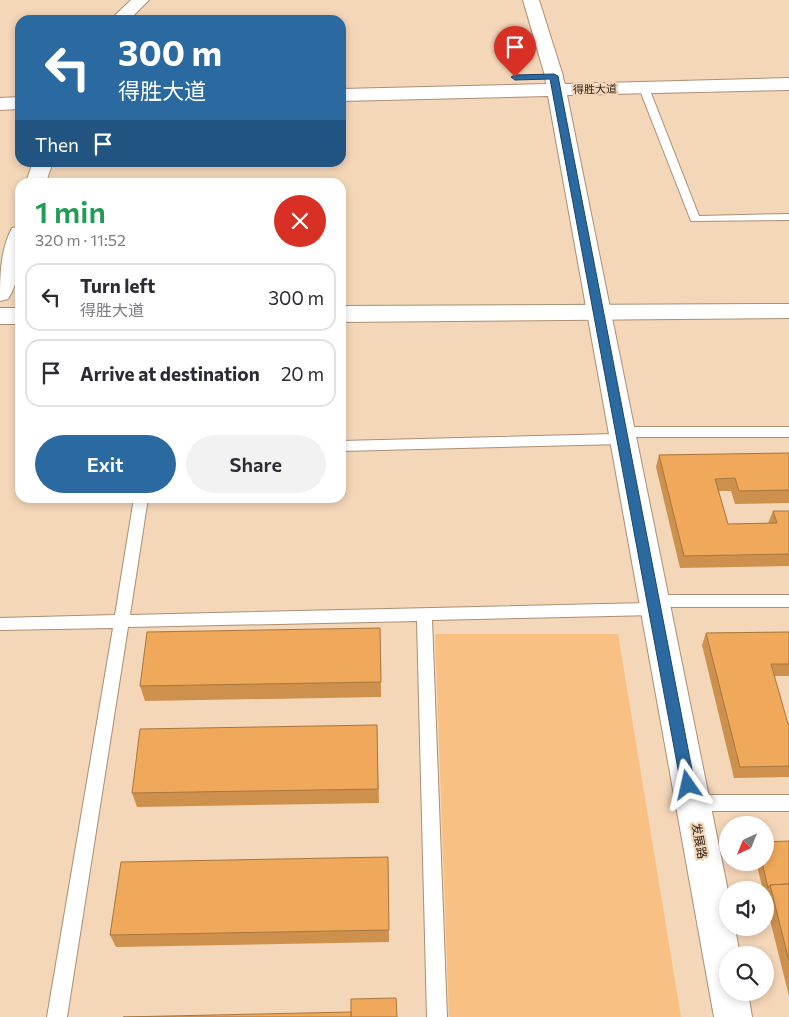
<!DOCTYPE html>
<html lang="en">
<head>
<meta charset="utf-8">
<style>
  body { margin:0; font-family:Commissioner,"Noto Sans SC",sans-serif; background:#f2f2f3; color:#2b2b33; height:100vh; display:flex; flex-direction:column; font-size:19px; white-space:nowrap }
  * { box-sizing:border-box; margin:0 }
  p { font-size:16px; color:#7c7c81 }
  .icon { flex:none; width:28px; height:28px; fill:none; stroke:currentColor; stroke-width:2; stroke-linecap:round; stroke-linejoin:round }
  .map { position:relative; flex:1; overflow:hidden }
  .sheet { position:absolute; left:15px; top:178px; width:331px; height:325px; display:flex; flex-direction:column; background:#fff; border-radius:15px; box-shadow:0 2px 8px #0003 }
  .sheet>* { flex:none }
  .banner { position:absolute; left:15px; top:15px; width:331px; height:152px; border-radius:15px; box-shadow:0 2px 8px #0003; background:#2a6aa0; color:#fff; overflow:hidden }
  .needle { width:32px; rotate:223deg }
  .buttons { position:absolute; left:719px; top:816px; display:grid; gap:10px }
  .buttons a { display:grid; place-items:center; width:55px; height:55px; border-radius:50%; background:#fff; box-shadow:0 2px 8px #0003; font-size:25px }
  .pin { position:absolute; display:grid; place-items:center; width:42px; height:42px; color:#fff; margin:-51px -21px; border-radius:50% 50% 50% 0; rotate:-45deg; box-shadow:0 0 5px #0007 }
  .pin .icon { rotate:45deg }
  .me { position:absolute; width:55px; margin:-28px; rotate:349deg; stroke-linejoin:round; filter:drop-shadow(0 0 4px #0008) }
  .turn { display:flex; align-items:center; gap:18px; height:105px; padding:0 20px; font-size:22px }
  .turn .icon { width:65px; height:65px; stroke-width:2.5 }
  .turn b { display:block; font-size:35px; line-height:42px }
  .then { display:flex; align-items:center; height:48px; padding:0 20px; background:#0003; gap:10px; font-size:19px }
  .round { display:grid; place-items:center; flex:none; width:52px; height:52px; border-radius:26px; background:#f2f2f3 }
  .head { display:flex; align-items:center; justify-content:space-between; height:85px; padding:0 20px }
  h1 { font-size:30px; font-weight:600; line-height:38px; color:#1e9e55 }
  .action { display:flex; gap:10px; margin-top:auto; padding:10px 20px }
  .action a { flex:1; height:58px; border-radius:30px; background:#2a6aa0; color:#fff; font-size:20px; font-weight:600; line-height:58px; text-align:center }
  .action a+a { background:#f2f2f3; color:#2b2b33 }
  ul { padding:0; list-style:none }
  li { display:flex; align-items:center; gap:15px; height:68px; margin:0 10px 8px; padding:0 10px; border:2px solid #e1e1e2; border-radius:15px }
  li div { flex:1 }
  li b { display:block; font-size:19px }
  li em { font-style:normal }
  .map>svg:first-child { display:block }
</style>
</head>
<body>
<div class="map">
<svg width="789" height="1017" viewBox="0 0 789 1017">
  <rect width="100%" height="100%" fill="#f4d6b8"/>
  <path fill="#f9c084" d="M435,634h183l63,383h-232z"/>
  <g fill="none" stroke-linecap="round" stroke-linejoin="round">
    <defs>
      <g id="lane">
        <path d="M644,85l5,3 50,128 90,-2v6l-98,1 -52,-133z"/>
        <path d="M621,427h168v10h-162v5l-5,2 -281,7v-10l275,-7v-5z"/>
        <path d="M134,498h14l-18,117 517,-12 1,-6 5,-2h136v12h-128l-1,6 -5,2 -223,5 15,397h-20l-10,-396 -289,6 -61,390h-20l66,-389 -113,2v-12l115,-3z"/>
        <path d="M692,795h97v16h-97l-6,-2 -2,-6 2,-6z"/>
      </g>
      <g id="street">
        <path d="M131,0h18l-20,20h-19z"/>
        <path d="M523,0h16l24,76 -2,4h-14l-2,-4z"/>
        <path d="M33,162h20l-7,20h-20z"/>
        <path d="M20,226c0,25 2,52 -12,73l-8,2c0,-24 0,-51 12,-73z"/>
        <path d="M789,304v14l-448,4v-16z"/>
        <rect x="0" y="308" width="20" height="16"/>
      </g>
      <g id="secondary">
        <path d="M554,70l7,2 4,12 224,-6v12l-222,5 161,796v37h7l5,27h-12v37h20l4,25h-38l-166,-921 -207,5v-12l205,-5 -1,-8 2,-4z"/>
        <path d="M20,97v12l-20,1v-12z"/>
      </g>
    </defs>
    <use href="#lane" stroke="#ab8f73" stroke-width="2"/>
    <use href="#street" stroke="#ab8f73" stroke-width="2"/>
    <use href="#secondary" stroke="#ab8f73" stroke-width="2"/>
    <use href="#lane" fill="#fff" fill-rule="evenodd"/>
    <use href="#street" fill="#fff" fill-rule="evenodd"/>
    <use href="#secondary" fill="#fff" fill-rule="evenodd"/>
  </g>
  <g fill="#ce914d">
    <path d="M789,453v50l-54,1 -4,-13h-12l9,33 40,-1 5,-12h16v55l-109,2 -24,-101 3,-12z"/>
    <path d="M380,628l1,69 -236,4 -5,-15z"/>
    <path d="M789,632v45v-1h-15l14,48h1v53l-55,1 -32,-133 4,-12z"/>
    <path d="M377,725l2,78 -242,4 -5,-14z"/>
    <path d="M789,841v155l-24,-96v-10h-2l-7,-28h9z"/>
    <path d="M388,857l1,85 -273,5 -6,-12z"/>
  </g>
  <g fill="#f0a95a" stroke="#a8763f">
    <path d="M789,453v37l-50,1 -4,-13 -20,1 13,45 49,-1 -4,-12h16v43l-105,2 -25,-101z"/>
    <path d="M380,628l1,54 -241,4 7,-54z"/>
    <path d="M789,632v32h-18l17,60h1v42l-49,1 -34,-134z"/>
    <path d="M377,725l1,64 -246,4 8,-64z"/>
    <path d="M789,841v43l-19,1 -2,3 -6,-26h3v-20z"/>
    <path d="M388,857l1,73 -279,5 11,-73z"/>
    <path d="M789,884v77l-19,-76z"/>
    <path d="M396,998l1,19h-46v-18z"/>
    <path d="M351,1012v5h-228z"/>
  </g>
  <path fill="#2a6aa0" stroke="#1b4568" d="M554,74l4,2 137,709 -2,4 -5,2 -5,-2 -2,-4 -131,-706 -35,1 -4,-3 4,-2z"/>
  <g text-anchor="middle" stroke-width="4.5" stroke-linejoin="round" paint-order="stroke">
    <g font-size="11" fill="#2f2419" stroke="#f4d6b8">
      <text transform="translate(595 89) rotate(-1)" y="4">得胜大道</text>
    </g>
    <g font-size="12" fill="#2f2419" stroke="#f4d6b8">
      <text transform="translate(699 841) rotate(79)" y="4">发展路</text>
    </g>
  </g>
</svg>
<div class="buttons">
<a><svg class="needle" viewBox="-14 -14 28 28"><path d="M0-13l5 13h-10z" fill="#e53935"/><path d="M0 13l5-13h-10z" fill="#7c7c81"/></svg></a>
<a><svg class="icon" aria-label="sound" viewBox="0 0 24 24"><path d="M4 9h4l5-4v14l-5-4H4zM17 9q2 3 0 6"/></svg></a>
<a><svg class="icon" aria-label="search" viewBox="0 0 24 24"><circle cx="10" cy="10" r="6"/><path d="M15 15l6 6"/></svg></a>
</div>
<div class="pin" style="left:515px;top:77px;background:#d93025"><svg class="icon" aria-label="arrive" viewBox="0 0 24 24"><path d="M6 21V4h12l-3 4 3 4H6"/></svg></div>
<svg class="me" style="left:688px;top:785px" viewBox="-20 -20 40 40"><path d="M0-17L14 15 0 8-14 15z" fill="#2a6aa0" stroke="#fff" stroke-width="4"/></svg>
<div class="banner">
<div class="turn"><svg class="icon" aria-label="left" viewBox="0 0 24 24"><path d="M17 20v-9H6M10 6l-5 5 5 5"/></svg><div><b>300 m</b>得胜大道</div></div>
<div class="then">Then<svg class="icon" aria-label="arrive" viewBox="0 0 24 24"><path d="M6 21V4h12l-3 4 3 4H6"/></svg></div>
</div>
<section class="sheet">
<div class="head"><div><h1>1 min</h1><p>320 m · 11:52</p></div><a class="round" style="background:#d93025;color:#fff"><svg class="icon" aria-label="close" viewBox="0 0 24 24"><path d="M6 6l12 12M18 6L6 18"/></svg></a></div>
<ul>
<li><svg class="icon" aria-label="left" viewBox="0 0 24 24"><path d="M17 20v-9H6M10 6l-5 5 5 5"/></svg><div><b>Turn left</b><p>得胜大道</p></div><em>300 m</em></li>
<li><svg class="icon" aria-label="arrive" viewBox="0 0 24 24"><path d="M6 21V4h12l-3 4 3 4H6"/></svg><div><b>Arrive at destination</b></div><em>20 m</em></li>
</ul>
<div class="action"><a>Exit</a><a>Share</a></div>
</section>
</div>
</body>
</html>
